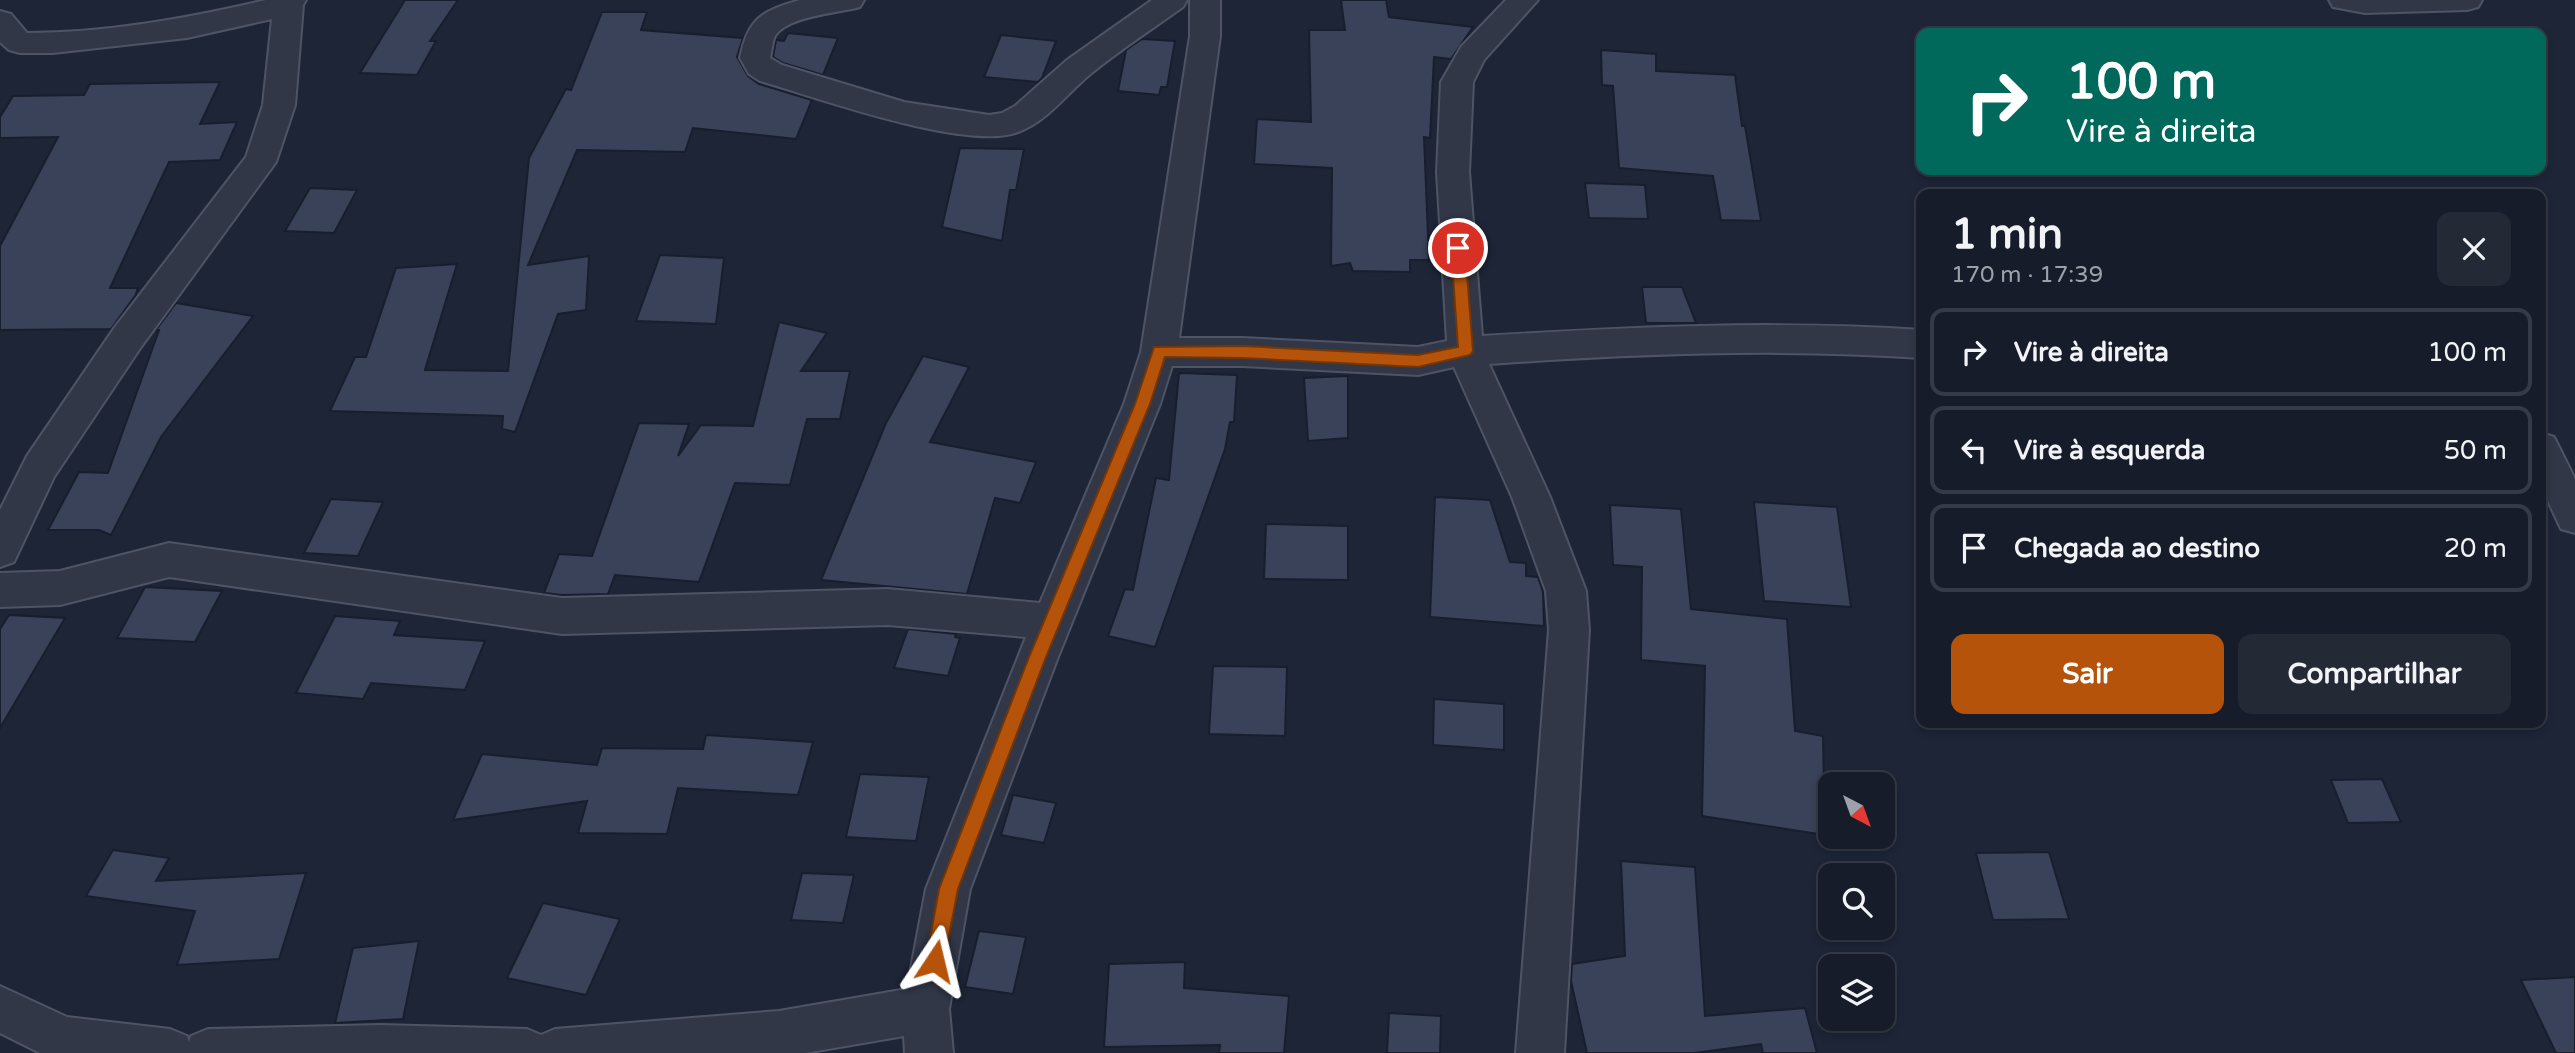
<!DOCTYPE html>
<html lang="pt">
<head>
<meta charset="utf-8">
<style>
  body { margin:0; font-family:"Varela Round",sans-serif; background:#232935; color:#f1f3f6; height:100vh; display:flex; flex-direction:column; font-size:26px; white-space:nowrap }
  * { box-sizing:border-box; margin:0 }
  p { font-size:23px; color:#9ea1a8 }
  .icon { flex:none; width:38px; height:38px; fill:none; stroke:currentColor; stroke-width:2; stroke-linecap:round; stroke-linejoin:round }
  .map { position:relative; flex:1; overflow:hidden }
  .details { position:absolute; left:1916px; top:189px; width:630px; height:539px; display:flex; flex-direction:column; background:#161c29; border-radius:14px; box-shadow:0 4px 10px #0003,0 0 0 2px #353a46 }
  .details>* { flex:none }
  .top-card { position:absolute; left:1916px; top:28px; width:630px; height:147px; border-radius:14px; box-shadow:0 4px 10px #0003,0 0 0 2px #353a46; background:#00695c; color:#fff; overflow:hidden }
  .needle { width:46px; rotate:139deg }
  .controls { position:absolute; left:1818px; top:772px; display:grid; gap:14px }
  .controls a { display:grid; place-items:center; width:77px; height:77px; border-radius:14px; background:#161c29; box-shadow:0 4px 10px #0003,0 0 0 2px #353a46; font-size:35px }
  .pin { position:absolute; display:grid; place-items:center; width:60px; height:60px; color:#fff; margin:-30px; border:4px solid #fff; border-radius:50%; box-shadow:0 2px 7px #0007 }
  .me { position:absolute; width:77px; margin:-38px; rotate:10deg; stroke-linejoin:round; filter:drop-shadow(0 0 5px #0008) }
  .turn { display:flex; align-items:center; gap:24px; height:147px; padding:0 35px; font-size:32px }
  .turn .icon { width:91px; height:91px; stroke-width:2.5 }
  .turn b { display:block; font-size:49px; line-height:60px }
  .round { display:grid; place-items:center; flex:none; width:74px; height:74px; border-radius:14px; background:#232935 }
  .overview { display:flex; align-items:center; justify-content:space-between; height:119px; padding:0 35px }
  h1 { font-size:42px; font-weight:700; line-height:52px }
  .primary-button { display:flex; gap:14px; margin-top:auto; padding:14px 35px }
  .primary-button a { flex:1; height:80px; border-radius:14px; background:#b45309; color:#fff; font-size:28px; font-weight:700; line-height:80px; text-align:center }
  .primary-button a+a { background:#232935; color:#f1f3f6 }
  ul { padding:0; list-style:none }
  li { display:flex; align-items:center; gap:21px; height:88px; margin:0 14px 10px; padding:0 21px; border:4px solid #353a46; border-radius:14px }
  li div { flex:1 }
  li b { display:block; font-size:26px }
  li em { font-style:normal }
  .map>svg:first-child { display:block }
</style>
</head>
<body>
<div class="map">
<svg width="2575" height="1053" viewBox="0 0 2575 1053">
  <rect width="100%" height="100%" fill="#1d2537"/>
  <g fill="#394258" stroke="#191e2e" stroke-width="2">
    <path d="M405,0h53l-28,41h6l-19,34 -57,-2z"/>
    <path d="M1341,0h45l3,17 84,10 -22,32 -17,-2 -4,81 -6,-1 5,123h-19v12l-57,-1 -3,-8 -19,3 1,-98 -78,-4 3,-45 54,3 -2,-92h36z"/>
    <path d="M602,12h45l-6,18 102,8 -6,19 11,19 11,8 53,16 -16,39 -103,-11 -8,24 -108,-2 -49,115 61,-9 -3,54 -28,4 -43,118 -13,-3 1,-13 -173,-5 25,-54h11l30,-89 61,-4 -32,106 83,1 21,-213 37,-69 5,1z"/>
    <path d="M788,33l50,5 -15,37 -40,-12 -10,-6 3,-17 8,1z"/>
    <path d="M1001,35l55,6 -14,37 -4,4 -54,-5z"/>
    <path d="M1142,39l33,2 -8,46h-6l-2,8 -41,-4 8,-41z"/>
    <path d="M1601,50l55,4v17l79,4 7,51h3l16,95 -40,-1 -8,-44 -94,-8 -6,-82 -11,-1z"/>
    <path d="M220,82l-20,42 37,-2 -17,38 -51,2 -59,126h28l-3,8 -24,33 -111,1v-84l58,-109 -58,1v-21l13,-21 71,-1 6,-11z"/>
    <path d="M960,148l64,1 -8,41h-6l-8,51 -60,-14z"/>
    <path d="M1585,183l60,2 3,34 -59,-1z"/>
    <path d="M310,188l47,2 -23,43 -49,-2z"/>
    <path d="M660,255l64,3 -8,66 -80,-3z"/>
    <path d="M1642,287h40l14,36h-50z"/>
    <path d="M176,303l77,13 -92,121 -50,98 -12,-5h-51l31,-58 29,1 51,-143h-3z"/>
    <path d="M779,322l48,11 -26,38h49l-10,48h-33l-17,66 -55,-2 -36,99 -84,-7 -7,19 -46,1 -18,-2 15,-39 33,2 47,-133 50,1 -11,32 23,-31 52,1z"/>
    <path d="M923,356l46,11 -39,75 106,20 -16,41 -25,-5 -28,96 -146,-14 65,-157z"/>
    <path d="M1179,373l58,2 -3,47h-4l-5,27 -70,198 -47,-11 17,-47 8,1 23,-112 13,2z"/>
    <path d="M1348,376v62l-40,3 -4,-63z"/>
    <path d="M1435,497l55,3 20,62 16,1v13l12,1 5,15 1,34 -114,-9z"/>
    <path d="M331,499l52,3 -25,54 -54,-3z"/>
    <path d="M1754,502l83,5 14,100 -87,-6z"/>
    <path d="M1610,505l71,4 10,100 96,10 8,112 28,5 2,99 -123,-19 3,-150 -64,-6 1,-93 -29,-2z"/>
    <path d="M1266,524l82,2v54l-84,-1z"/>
    <path d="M145,587l77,4 -27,51 -78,-4z"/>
    <path d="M9,615l56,3 -65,110v-99z"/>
    <path d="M335,616l65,5 -6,14 91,6 -20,49 -94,-7 -8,16 -67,-6z"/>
    <path d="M908,629l48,5 -1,3 5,1 -12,38 -54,-8z"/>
    <path d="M1213,666l74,1 -2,69 -76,-2z"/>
    <path d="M1434,699l70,5v46l-71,-5z"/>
    <path d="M706,735l107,7 -15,53 -120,-7 -11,46 -89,-1 9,-32 -134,19 29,-66 115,11 5,-17 101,1z"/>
    <path d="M860,774l69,3 -13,64 -70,-4z"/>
    <path d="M2382,779l19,43 -53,1 -17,-43z"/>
    <path d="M1013,795l43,8 -12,40 -43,-8z"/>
    <path d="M113,850l56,8 -13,23 150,-8 -27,86 -102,6 18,-54 -109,-15z"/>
    <path d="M2049,852l20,67 -76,1 -17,-67z"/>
    <path d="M1621,861l74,6 10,149 100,-8 12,45h-54l-2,-9 -67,9h-107l-16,-72 1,-17 53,-8z"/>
    <path d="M802,873l52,2 -11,48 -52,-3z"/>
    <path d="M543,903l77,16 -34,76 -79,-17z"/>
    <path d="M979,931l47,6 -13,57 -48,-7z"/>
    <path d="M419,941l-16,78 -68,4 18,-75z"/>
    <path d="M1185,962l-1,26 105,8 -5,57h-65l1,-8 -116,2 5,-83z"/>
    <path d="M2575,977v76h-19l-35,-73z"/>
    <path d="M1389,1013l52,3 -1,37h-53z"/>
  </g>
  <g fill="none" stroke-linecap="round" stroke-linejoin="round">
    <defs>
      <g id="minor">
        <path d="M266,0h40l-3,5 -8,100 -19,57 -135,185 -87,130 -40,85 -14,5v-57l27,-54 88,-129 131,-170 17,-52 9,-86 -85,19 -134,15h-33l-11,-3 -9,-8v-31l11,3 16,19c80,0 161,-15 239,-33z"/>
        <path d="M800,0h64l-4,7c-21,6 -73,9 -85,29 -3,6 -3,15 -5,22l12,7 122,37 85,13 13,-2 13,-7 52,-46 85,-60h35l-4,7c-32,23 -65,44 -95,69 -22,19 -42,46 -70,56 -51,20 -203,-35 -258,-51l-11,-7 -9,-16c8,-40 22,-47 60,-58z"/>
        <path d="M1190,0h30v36l-41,302h64l175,9 29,-6 -10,-169 4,-90 20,-35 45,-47h32l-54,60 -11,22 -4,90 13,164c146,-9 293,-16 440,-6v28c-145,-10 -289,-4 -433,6l61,133 36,94 3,39 -25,423h-48l33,-423 -3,-39 -34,-94 -58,-130 -36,8 -175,-9h-71l-12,38 -102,253 -88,232 -21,120 4,44h-48l-1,-17 -99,17h-765l-40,-20v-47l67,31 103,12 17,7 2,6 2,-6 17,-7 173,-4 146,4 14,6 14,-6 224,-18 128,-22 19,-100 100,-252 -138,-12 -326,9 -393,-57 -109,28 -60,2v-34l60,-2 109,-28 393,55 326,-9 152,14 84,-199 17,-52 49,-316z"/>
        <path d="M2329,0h153l-4,7 -11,3 -102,3 -32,-6z"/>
        <path d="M2541,433l13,4 21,42v54l-14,-4 -20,-43z"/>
      </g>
    </defs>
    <use href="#minor" stroke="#4e5466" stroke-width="4"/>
    <use href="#minor" fill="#313747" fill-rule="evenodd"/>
  </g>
  <path fill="#b45309" stroke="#753606" stroke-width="2" d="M1458,243l7,5 8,103 -3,4 -52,12 -175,-9 -78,-1 -15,47 -104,253 -88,232 -14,72 -2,7 -7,3 -7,-3 -2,-7 13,-72 90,-232 106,-253 19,-57 89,-1 175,9 40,-8 -7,-99z"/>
</svg>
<div class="controls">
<a><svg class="needle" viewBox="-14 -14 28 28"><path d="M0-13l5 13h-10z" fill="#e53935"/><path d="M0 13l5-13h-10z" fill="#9ea1a8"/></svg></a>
<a><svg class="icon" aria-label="search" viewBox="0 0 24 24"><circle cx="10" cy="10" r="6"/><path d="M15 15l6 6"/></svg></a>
<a><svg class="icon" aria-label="layers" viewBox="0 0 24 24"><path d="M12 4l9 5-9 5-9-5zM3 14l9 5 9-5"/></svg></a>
</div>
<div class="pin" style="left:1458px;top:248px;background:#d93025"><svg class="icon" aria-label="arrive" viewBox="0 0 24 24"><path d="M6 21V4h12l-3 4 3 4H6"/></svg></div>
<svg class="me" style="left:935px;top:961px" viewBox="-20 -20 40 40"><path d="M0-17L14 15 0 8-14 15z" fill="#b45309" stroke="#fff" stroke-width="4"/></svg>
<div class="top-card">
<div class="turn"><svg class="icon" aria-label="right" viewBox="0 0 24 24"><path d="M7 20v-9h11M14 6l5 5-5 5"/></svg><div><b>100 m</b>Vire à direita</div></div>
</div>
<section class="details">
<div class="overview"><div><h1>1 min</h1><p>170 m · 17:39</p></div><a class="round"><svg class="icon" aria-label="close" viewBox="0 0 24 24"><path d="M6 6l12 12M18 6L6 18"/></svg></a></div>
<ul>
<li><svg class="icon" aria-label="right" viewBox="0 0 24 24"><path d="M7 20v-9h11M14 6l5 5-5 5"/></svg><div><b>Vire à direita</b></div><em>100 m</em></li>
<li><svg class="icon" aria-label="left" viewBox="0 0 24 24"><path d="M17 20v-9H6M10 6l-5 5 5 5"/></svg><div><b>Vire à esquerda</b></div><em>50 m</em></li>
<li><svg class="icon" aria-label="arrive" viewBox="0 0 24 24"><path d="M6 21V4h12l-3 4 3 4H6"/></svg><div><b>Chegada ao destino</b></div><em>20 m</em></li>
</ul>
<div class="primary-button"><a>Sair</a><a>Compartilhar</a></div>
</section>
</div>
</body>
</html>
